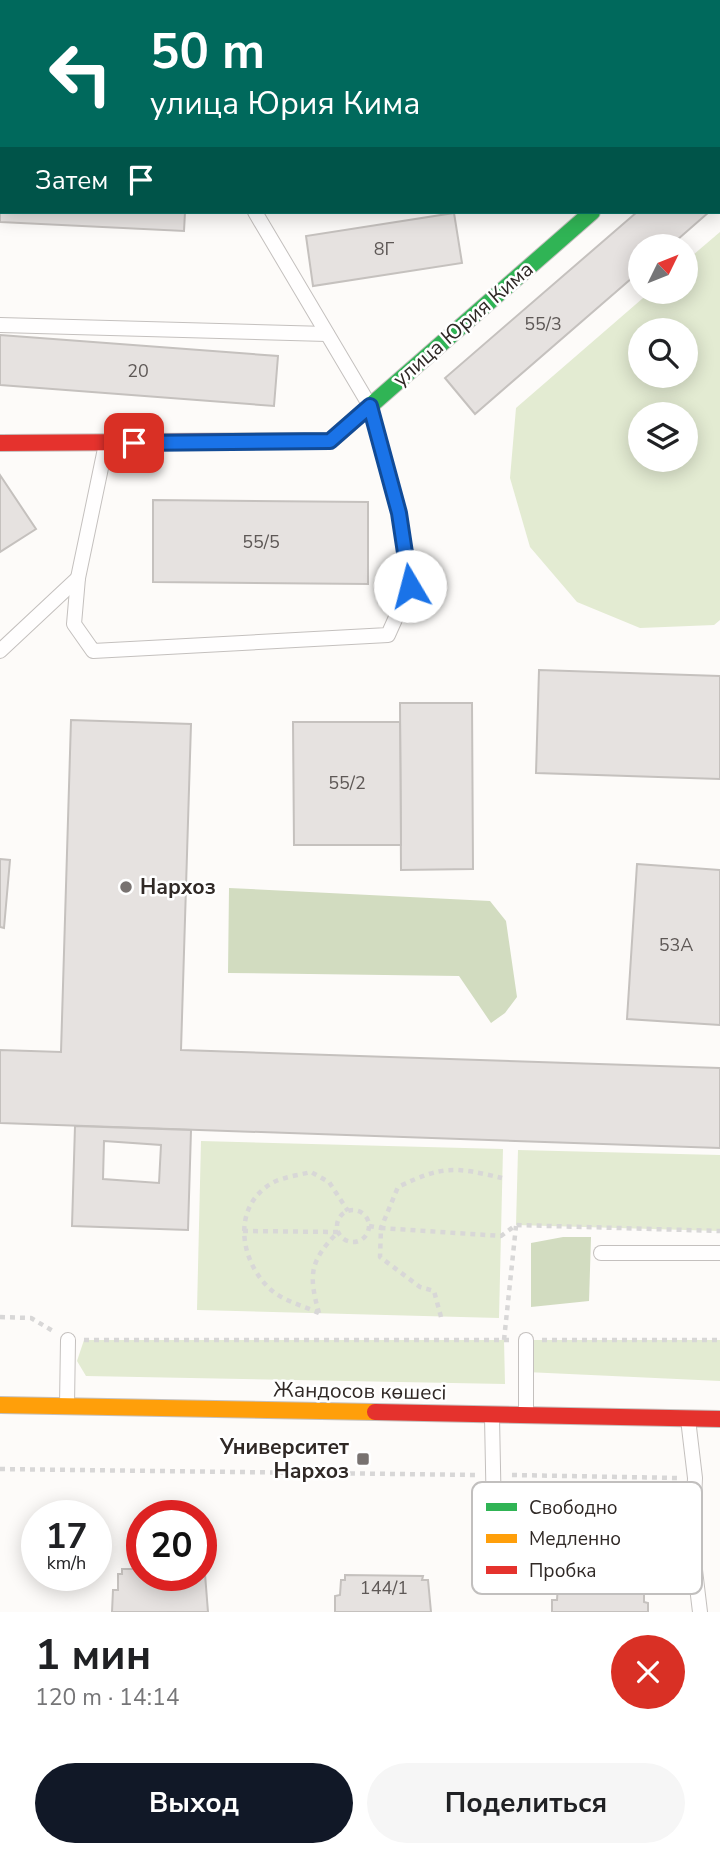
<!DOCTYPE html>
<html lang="ru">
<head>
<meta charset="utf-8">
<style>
  body { margin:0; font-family:"Nunito Sans",sans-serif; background:#f6f6f6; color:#202124; height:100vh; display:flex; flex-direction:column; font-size:26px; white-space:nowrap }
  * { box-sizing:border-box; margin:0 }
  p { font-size:23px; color:#757577 }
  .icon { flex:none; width:38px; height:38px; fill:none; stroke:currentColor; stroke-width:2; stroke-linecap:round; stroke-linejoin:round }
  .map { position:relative; height:1612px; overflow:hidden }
  .drawer { display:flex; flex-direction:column; background:#fff; flex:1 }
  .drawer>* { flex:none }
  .guide { position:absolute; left:0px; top:0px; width:721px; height:214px; box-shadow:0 4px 18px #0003; background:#00695c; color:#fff; overflow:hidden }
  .needle { width:46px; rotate:47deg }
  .buttons { position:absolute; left:628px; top:234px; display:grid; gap:14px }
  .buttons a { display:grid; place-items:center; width:70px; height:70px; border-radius:50%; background:#fff; box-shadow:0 4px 18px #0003; font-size:35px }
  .speed { position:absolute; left:21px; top:1500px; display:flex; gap:14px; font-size:35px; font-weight:700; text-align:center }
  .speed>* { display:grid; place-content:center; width:91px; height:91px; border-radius:50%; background:#fff; box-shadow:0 4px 18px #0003; line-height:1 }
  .speed small { font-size:18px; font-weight:400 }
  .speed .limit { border:10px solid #d22; background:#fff; color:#111 }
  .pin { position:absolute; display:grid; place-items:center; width:60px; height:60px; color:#fff; margin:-30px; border-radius:14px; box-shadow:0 4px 10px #0006 }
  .me { position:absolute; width:77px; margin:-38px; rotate:352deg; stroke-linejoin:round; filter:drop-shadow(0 0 5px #0008) }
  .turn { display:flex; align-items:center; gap:24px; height:147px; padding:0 35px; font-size:32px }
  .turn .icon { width:91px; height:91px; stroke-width:2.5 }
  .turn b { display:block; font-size:49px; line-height:60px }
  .then { display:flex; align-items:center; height:66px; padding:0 35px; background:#0003; gap:14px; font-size:26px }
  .round { display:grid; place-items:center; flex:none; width:74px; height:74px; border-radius:37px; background:#f6f6f6 }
  .overview { display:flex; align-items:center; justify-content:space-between; height:119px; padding:0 35px }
  h1 { font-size:42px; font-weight:700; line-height:52px }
  .cta { display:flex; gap:14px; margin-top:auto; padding:14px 35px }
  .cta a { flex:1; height:80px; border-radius:42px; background:#111827; color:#fff; font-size:28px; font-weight:700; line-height:80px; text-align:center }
  .cta a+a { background:#f6f6f6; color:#202124 }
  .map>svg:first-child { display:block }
</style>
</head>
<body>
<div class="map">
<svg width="720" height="1612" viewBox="0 0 720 1612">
  <rect width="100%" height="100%" fill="#fdfbf9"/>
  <g fill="#e3ebd2" fill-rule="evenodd">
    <path d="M720,232v388l-6,5 -74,3 -63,-26 -47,-55 -20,-69 6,-70 134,-116h36v-31zM640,331h46v45h-46zM640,415h46v45h-46z"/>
    <path d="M201,1141l302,8 -4,169 -302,-8z"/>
    <path d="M518,1150l202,5v76l-204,-6z"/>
    <path d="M84,1340h420l1,44 -419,-8 -9,-15z"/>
    <path d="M526,1340h194v41l-194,-9z"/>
  </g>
  <g fill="#d2dcc0">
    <path d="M229,888l261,13 16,20 11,76 -12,16 -14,10 -32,-47 -231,-3z"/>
    <path d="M563,1237h28l-2,64 -58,6v-64z"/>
  </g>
  <g fill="#e6e2e0" stroke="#c5c1be" stroke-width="2" fill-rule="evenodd">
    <path d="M0,171l2,41h183l-1,19 -184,-9z"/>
    <path d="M637,212h72l-40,35h-29v24l-165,143 -30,-36z"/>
    <path d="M454,213l8,50 -149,23 -7,-50z"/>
    <path d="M0,335l278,21 -4,50 -274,-21z"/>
    <path d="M0,475l36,54 -36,23z"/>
    <path d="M153,500l215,2v82l-215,-2z"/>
    <path d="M539,670l181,6v103l-184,-6z"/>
    <path d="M400,703h72l1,166 -72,1z"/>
    <path d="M71,720l120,4 -10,326 539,18v80l-720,-25v-73l61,2z"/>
    <path d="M293,722h107l1,123h-107z"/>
    <path d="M0,859l10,1 -6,68 -4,-1z"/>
    <path d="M637,864l83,6v155l-93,-6z"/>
    <path d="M75,1126l116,4 -3,100 -116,-4zM104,1141l57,4 -2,38 -56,-4z"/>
    <path d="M122,1569h20v6l63,-1 3,38h-96l1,-22h5v-16h4z"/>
    <path d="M345,1575l78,1 -1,4h6l3,32h-96v-16l5,-1 1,-15h4z"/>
    <path d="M562,1580h77v4h5v18l4,1v9h-96v-12h5l1,-16h4z"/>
  </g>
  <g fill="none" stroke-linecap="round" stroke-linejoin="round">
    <defs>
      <g id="lane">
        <path d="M130,0l1,2"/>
        <path d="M0,131h2"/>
        <path d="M0,325l327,9"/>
        <path d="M106,444l-28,134 -4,46 19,27 295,-16 22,-49 -11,-73 -29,-107 -115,-194"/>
        <path d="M0,651l78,-73"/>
        <path d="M601,1253h119"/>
        <path d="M67,1405l1,-65"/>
        <path d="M526,1412v-72"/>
        <path d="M492,1417l2,101 10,22 188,5"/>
        <path d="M688,1419l7,59 -3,67 8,67"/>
      </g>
      <path id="street" d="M719,101l1,-1"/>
      <path id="fast" d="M305,441h25l262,-229"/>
      <path id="slow" d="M0,1405l375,7"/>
      <g id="jam">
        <path d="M0,443l305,-2"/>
        <path d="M375,1412l345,7"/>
      </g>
    </defs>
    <use href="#lane" stroke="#c4c0be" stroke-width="16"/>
    <use href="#street" stroke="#c4c0be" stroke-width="28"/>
    <use href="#fast" stroke="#c4c0be" stroke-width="18"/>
    <use href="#slow" stroke="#c4c0be" stroke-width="18"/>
    <use href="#jam" stroke="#c4c0be" stroke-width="18"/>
    <g stroke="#d8d7d7" stroke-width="4.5" stroke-dasharray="5 5" stroke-linecap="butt">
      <circle cx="353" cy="1226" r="16"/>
      <path d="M369,1226l12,2 17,-41c45,-22 57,-20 104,-9"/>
      <path d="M243,1231l95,1c-28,29 -30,42 -19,81"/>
      <path d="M319,1313c-15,-7 -36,-12 -49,-24 -31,-29 -39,-84 4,-107 10,-5 25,-7 37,-10l18,10 19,29"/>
      <path d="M0,1317l31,1 22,13"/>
      <path d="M441,1317l-7,-26 -14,-4 -40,-30 1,-29 120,8 15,-11 204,6"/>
      <path d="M84,1340h425"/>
      <path d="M504,1340l12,-114"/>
      <path d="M542,1340h178"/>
      <path d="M0,1469l475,6"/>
      <path d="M512,1475l166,3"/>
    </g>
    <use href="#lane" stroke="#fffefe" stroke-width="14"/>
    <use href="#street" stroke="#fffefe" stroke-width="26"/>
    <use href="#fast" stroke="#30b455" stroke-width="16"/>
    <use href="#slow" stroke="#ff9f0a" stroke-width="16"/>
    <use href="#jam" stroke="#e5322d" stroke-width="16"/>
  </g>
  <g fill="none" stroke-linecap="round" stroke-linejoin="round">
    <defs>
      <path id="route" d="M134,443l196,-2 40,-35 29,107 11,73"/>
    </defs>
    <use href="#route" stroke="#114b97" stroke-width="18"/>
    <use href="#route" stroke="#1a73e8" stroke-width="12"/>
  </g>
  <g fill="#787270" stroke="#fff" stroke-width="2.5">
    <circle cx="126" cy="887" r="7"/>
    <rect x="356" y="1452" width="14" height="14" rx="3.5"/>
  </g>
  <g text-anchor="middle" stroke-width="5" stroke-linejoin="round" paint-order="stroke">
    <g font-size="18" fill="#5e5856">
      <text x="384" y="255">8Г</text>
      <text x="543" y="330">55/3</text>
      <text x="138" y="377">20</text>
      <text x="261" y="548">55/5</text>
      <text x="347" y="789">55/2</text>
      <text x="676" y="951">53А</text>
      <text x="384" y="1594">144/1</text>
    </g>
    <g font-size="21" fill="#302926" stroke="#fff">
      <text transform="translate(463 324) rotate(-41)" y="7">улица Юрия Кима</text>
      <text transform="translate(360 1391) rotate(1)" y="7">Жандосов көшесі</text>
    </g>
    <g font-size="21" font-weight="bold" fill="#302926" stroke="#fff" text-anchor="start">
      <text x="140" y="894">Нархоз</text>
      <text x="349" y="1454" text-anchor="end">Университет<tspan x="349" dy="24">Нархоз</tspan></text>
    </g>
  </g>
  <rect x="472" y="1482" width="230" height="112" rx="10" fill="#fff" stroke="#c1bfbe" stroke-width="2"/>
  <rect x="486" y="1503" width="31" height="8" fill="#30b455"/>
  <rect x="486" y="1534" width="31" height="9" fill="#ff9f0a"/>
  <rect x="486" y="1566" width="31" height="8" fill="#e5322d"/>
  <g font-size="19" fill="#302926">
    <text x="529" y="1514">Свободно</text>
    <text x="529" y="1545">Медленно</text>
    <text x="529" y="1577">Пробка</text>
  </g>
</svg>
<div class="buttons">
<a><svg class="needle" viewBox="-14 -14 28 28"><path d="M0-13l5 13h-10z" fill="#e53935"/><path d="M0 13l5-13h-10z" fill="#757577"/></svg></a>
<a><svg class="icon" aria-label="search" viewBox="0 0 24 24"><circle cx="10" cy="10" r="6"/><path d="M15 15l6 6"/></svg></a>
<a><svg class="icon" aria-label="layers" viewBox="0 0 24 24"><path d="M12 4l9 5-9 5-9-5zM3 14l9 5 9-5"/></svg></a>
</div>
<div class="speed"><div>17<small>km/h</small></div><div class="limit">20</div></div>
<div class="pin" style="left:134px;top:443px;background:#d93025"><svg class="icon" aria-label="arrive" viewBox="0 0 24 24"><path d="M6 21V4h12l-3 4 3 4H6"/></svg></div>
<svg class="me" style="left:410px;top:586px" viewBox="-20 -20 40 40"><circle r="19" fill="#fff"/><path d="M0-13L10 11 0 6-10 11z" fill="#1a73e8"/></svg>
<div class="guide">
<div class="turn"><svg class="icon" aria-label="left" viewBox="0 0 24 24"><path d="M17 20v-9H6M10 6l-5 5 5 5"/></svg><div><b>50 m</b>улица Юрия Кима</div></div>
<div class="then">Затем<svg class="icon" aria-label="arrive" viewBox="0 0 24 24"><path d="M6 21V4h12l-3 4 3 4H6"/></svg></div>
</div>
</div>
<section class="drawer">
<div class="overview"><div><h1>1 мин</h1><p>120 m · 14:14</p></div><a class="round" style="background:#d93025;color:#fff"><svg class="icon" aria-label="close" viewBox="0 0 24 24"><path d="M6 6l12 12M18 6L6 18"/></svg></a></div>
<div class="cta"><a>Выход</a><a>Поделиться</a></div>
</section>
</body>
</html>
